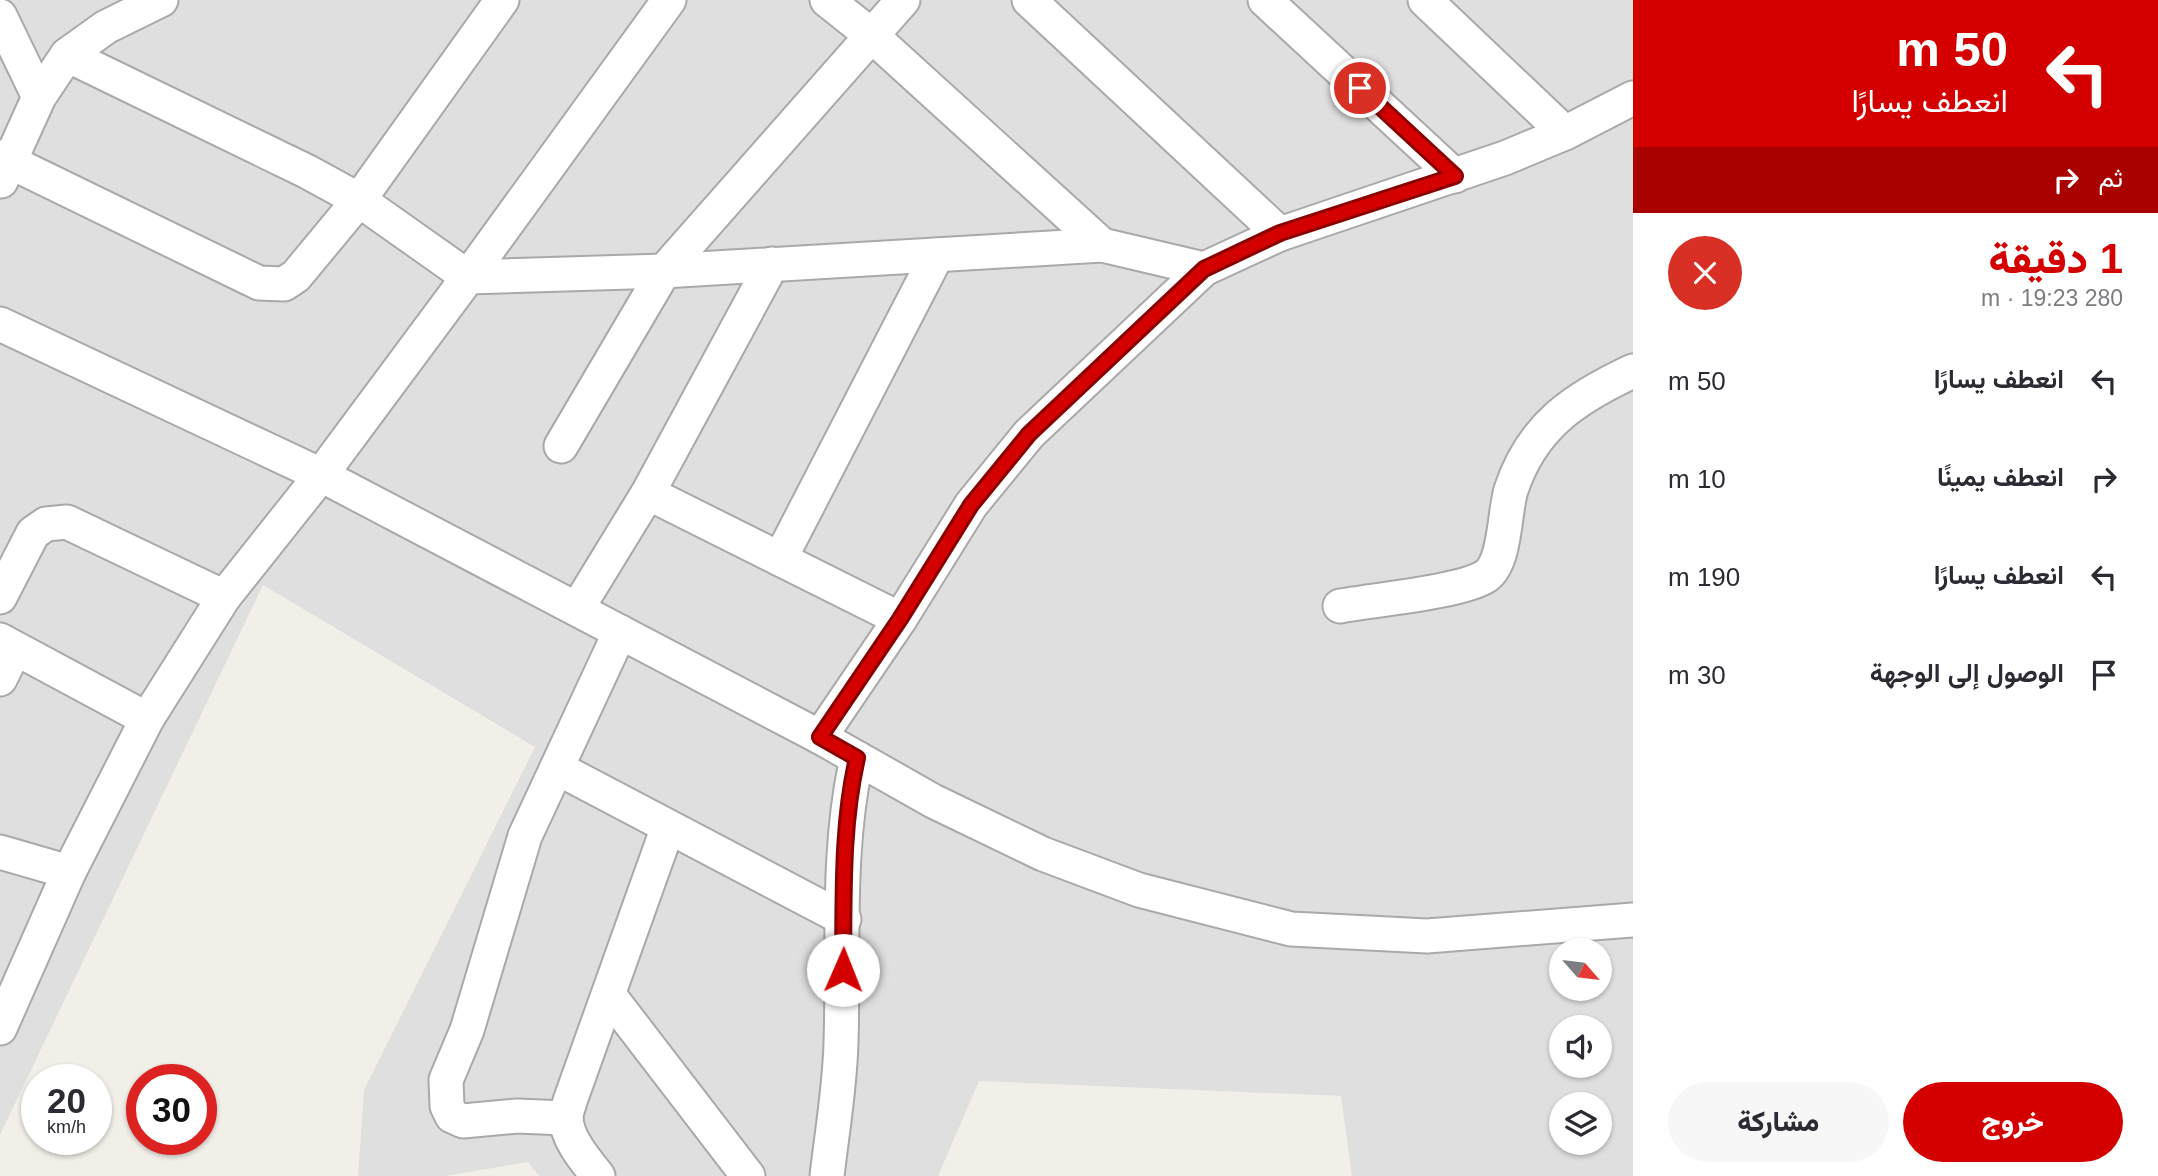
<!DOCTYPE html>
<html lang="ar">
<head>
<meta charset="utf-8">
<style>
  body { margin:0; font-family:Arial,Vazirmatn,sans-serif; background:#f7f7f7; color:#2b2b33; direction:rtl; height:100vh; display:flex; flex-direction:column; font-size:26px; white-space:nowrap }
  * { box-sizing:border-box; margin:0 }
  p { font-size:23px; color:#7c7c81 }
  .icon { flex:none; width:38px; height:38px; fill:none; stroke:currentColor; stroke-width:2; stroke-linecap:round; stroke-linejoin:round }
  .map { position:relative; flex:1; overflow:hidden; direction:ltr }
  .drawer { display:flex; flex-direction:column; background:#fff; width:525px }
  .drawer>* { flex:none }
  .hud { background:#d40000; color:#fff; overflow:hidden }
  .needle { width:46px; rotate:118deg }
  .fabs { position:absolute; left:1549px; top:938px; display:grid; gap:14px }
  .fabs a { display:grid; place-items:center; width:63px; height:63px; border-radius:50%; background:#fff; box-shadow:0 2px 5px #0004; font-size:35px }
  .speed { position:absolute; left:21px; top:1064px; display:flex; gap:14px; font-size:35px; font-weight:700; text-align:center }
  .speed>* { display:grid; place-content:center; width:91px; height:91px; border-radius:50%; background:#fff; box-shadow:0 2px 5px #0004; line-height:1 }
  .speed small { font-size:18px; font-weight:400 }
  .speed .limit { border:10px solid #d22; background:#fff; color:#111 }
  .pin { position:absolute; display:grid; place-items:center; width:60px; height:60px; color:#fff; margin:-30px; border:4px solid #fff; border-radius:50%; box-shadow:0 2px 7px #0007 }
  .me { position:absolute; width:77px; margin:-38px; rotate:1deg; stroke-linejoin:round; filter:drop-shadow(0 0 5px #0008) }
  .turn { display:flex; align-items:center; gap:24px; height:147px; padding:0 35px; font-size:32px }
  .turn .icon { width:91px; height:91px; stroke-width:2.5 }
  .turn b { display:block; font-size:49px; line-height:60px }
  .then { display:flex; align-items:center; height:66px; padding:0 35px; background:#0003; gap:14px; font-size:26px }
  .round { display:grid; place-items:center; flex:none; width:74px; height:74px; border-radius:37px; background:#f7f7f7 }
  .head { display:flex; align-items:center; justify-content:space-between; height:119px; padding:0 35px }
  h1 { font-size:42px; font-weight:800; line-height:52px; color:#d40000 }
  .cta { display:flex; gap:14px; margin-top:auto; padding:14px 35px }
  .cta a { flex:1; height:80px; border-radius:42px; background:#d40000; color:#fff; font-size:28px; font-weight:800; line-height:80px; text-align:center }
  .cta a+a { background:#f7f7f7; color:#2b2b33 }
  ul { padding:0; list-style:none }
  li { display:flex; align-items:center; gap:21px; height:98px; padding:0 35px }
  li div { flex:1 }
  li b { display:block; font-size:26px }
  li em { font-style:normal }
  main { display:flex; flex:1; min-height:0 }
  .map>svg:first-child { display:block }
</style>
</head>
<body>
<main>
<section class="drawer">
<div class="hud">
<div class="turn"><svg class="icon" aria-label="left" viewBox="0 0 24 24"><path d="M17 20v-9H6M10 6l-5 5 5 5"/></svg><div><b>50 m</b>انعطف يسارًا</div></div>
<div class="then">ثم<svg class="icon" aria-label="right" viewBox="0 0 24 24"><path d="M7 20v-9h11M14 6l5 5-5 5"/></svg></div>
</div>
<div class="head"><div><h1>1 دقيقة</h1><p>280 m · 19:23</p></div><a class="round" style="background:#d93025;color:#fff"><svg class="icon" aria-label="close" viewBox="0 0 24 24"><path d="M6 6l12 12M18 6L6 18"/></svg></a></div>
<ul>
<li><svg class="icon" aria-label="left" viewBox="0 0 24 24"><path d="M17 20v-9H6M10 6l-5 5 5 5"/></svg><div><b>انعطف يسارًا</b></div><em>50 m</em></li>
<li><svg class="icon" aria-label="right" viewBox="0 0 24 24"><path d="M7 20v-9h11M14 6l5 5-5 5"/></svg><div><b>انعطف يمينًا</b></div><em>10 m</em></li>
<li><svg class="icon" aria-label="left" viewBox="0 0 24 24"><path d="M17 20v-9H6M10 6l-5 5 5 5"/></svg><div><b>انعطف يسارًا</b></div><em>190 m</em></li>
<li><svg class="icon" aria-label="arrive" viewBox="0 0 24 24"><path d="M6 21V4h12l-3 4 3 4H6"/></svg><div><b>الوصول إلى الوجهة</b></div><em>30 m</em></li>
</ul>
<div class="cta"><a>خروج</a><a>مشاركة</a></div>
</section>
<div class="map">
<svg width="1633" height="1176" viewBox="0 0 1633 1176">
  <rect width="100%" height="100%" fill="#f2efe9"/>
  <path fill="#e0dfdf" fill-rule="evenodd" d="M0,0h1633v1176h-281l-11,-80 -362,-15 -41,95h-399l-11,-14 -82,14h-88l6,-86 171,-343 -272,-162 -263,550zM1561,950h39v39h-39zM1561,1027h39v39h-39zM1561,1104h39v39h-39z"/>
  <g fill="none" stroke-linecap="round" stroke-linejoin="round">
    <defs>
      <g id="minor">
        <path d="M827,0l44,35 231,210"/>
        <path d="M1029,0l251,234"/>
        <path d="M1265,0l190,176"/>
        <path d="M1425,0l140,133"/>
        <path d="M0,16l39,81"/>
        <path d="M67,55l241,117 51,28 109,77 201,-277"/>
        <path d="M0,157l259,126 25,1 12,-8 63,-76 143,-200"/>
        <path d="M1,181l38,-84 28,-42 39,-28 55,-27"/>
        <path d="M0,324l321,151 499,262 113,64 110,53 96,36 152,39 136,7 206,-16"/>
        <path d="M561,446l103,-175 239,-271"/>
        <path d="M648,493l252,126"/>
        <path d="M780,559l157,-304"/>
        <path d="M0,597l33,-64 13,-9 21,-2 157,75"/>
        <path d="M1340,606c33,-6 122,-14 146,-30 20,-14 18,-64 25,-86 21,-64 64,-92 122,-119"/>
        <path d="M577,609l71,-116 124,-229"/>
        <path d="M0,640l147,79"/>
        <path d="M0,679l15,-30"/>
        <path d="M820,737l80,-118 71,-114 58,-71 175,-165 76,-35 225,-76 60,-25 68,-35"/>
        <path d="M557,768l287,151"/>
        <path d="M0,852l69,20"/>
        <path d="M609,995l139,181"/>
        <path d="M0,1028l69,-156 78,-153 77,-122 97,-122 147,-198 196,-6 438,-26 102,24"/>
        <path d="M566,1118l-49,-2 -54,5 -11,-5 -5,-10 -1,-26 21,-50 58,-194 95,-204"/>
        <path d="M598,1176c-12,-15 -32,-38 -32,-59 0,-5 3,-11 4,-16l98,-274"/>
        <path d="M827,1176c5,-44 13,-89 14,-134 3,-94 -5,-191 16,-284"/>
      </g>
    </defs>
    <use href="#minor" stroke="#a9a9a9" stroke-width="37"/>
    <use href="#minor" stroke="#fff" stroke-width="33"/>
  </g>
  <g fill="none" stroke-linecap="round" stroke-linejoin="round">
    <defs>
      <path id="route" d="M843,970c1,-71 -2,-142 14,-212l-37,-21 80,-118 71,-114 58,-71 175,-165 76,-36 175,-57 -95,-88"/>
    </defs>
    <use href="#route" stroke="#8a0000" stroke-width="18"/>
    <use href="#route" stroke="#d40000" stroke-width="12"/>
  </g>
</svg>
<div class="fabs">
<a><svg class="needle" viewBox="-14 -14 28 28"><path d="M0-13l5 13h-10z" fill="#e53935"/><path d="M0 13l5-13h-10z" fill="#7c7c81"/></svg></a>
<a><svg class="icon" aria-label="sound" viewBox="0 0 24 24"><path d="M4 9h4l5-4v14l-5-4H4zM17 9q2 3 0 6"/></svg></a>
<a><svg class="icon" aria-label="layers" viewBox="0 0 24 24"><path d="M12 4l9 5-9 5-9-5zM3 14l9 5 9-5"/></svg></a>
</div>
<div class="speed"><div>20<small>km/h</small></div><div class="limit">30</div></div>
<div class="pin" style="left:1360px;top:88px;background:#d93025"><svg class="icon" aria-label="arrive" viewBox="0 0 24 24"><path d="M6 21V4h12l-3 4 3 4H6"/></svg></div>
<svg class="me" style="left:843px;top:970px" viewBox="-20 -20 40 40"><circle r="19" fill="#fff"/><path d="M0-13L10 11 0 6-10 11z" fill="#d40000"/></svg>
</div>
</main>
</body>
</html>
